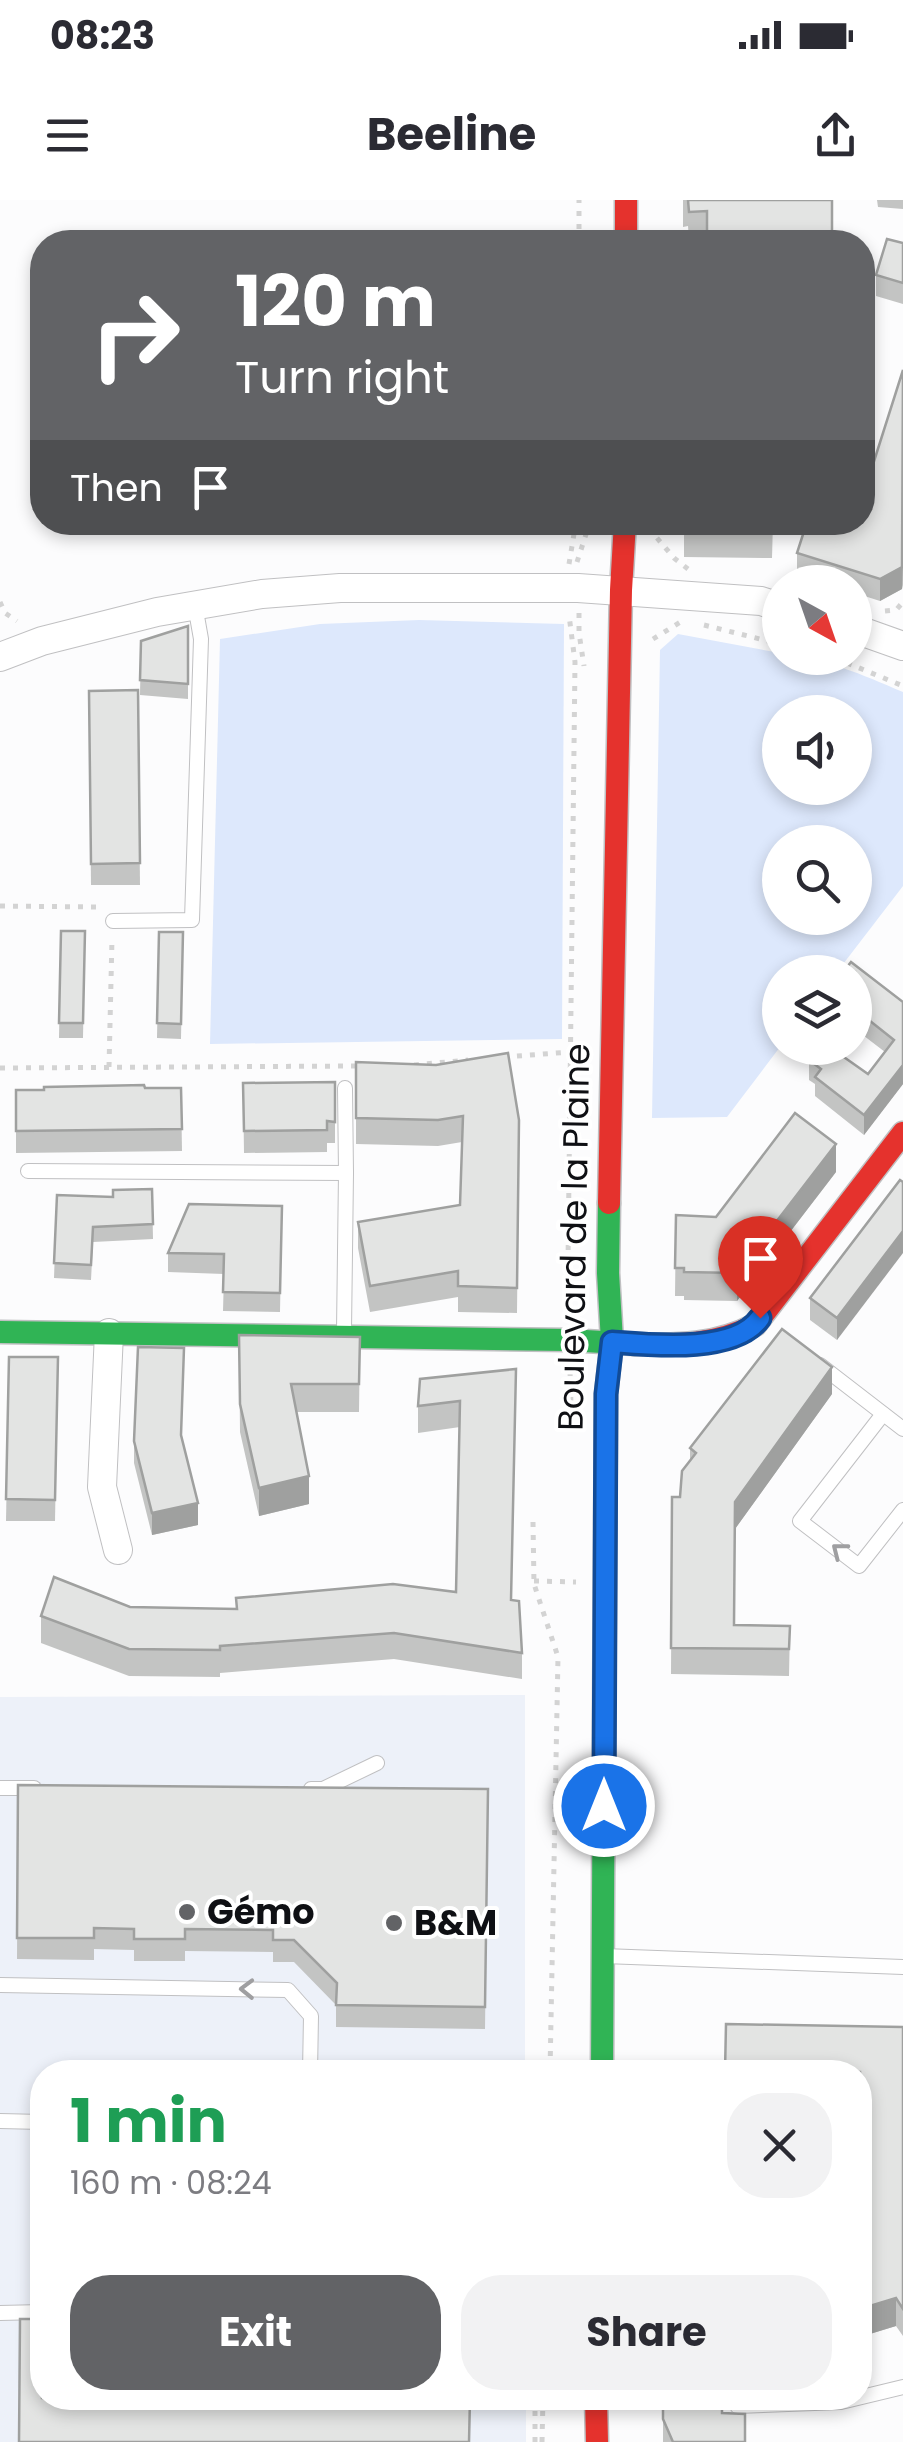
<!DOCTYPE html>
<html lang="en">
<head>
<meta charset="utf-8">
<style>
  body { margin:0; font-family:Poppins,sans-serif; background:#f2f2f3; color:#2b2b33; height:100vh; display:flex; flex-direction:column; font-size:38px; white-space:nowrap }
  * { box-sizing:border-box; margin:0 }
  p { font-size:32px; color:#7c7c81 }
  .icon { flex:none; width:55px; height:55px; fill:none; stroke:currentColor; stroke-width:2; stroke-linecap:round; stroke-linejoin:round }
  .map { position:relative; flex:1; overflow:hidden }
  .drawer { position:absolute; left:30px; top:1860px; width:842px; height:350px; display:flex; flex-direction:column; background:#fff; border-radius:40px; box-shadow:0 5px 15px #0003 }
  .drawer>* { flex:none }
  .hud { position:absolute; left:30px; top:30px; width:845px; height:305px; border-radius:40px; box-shadow:0 5px 15px #0003; background:#626366; color:#fff; overflow:hidden }
  .needle { width:65px; rotate:140deg }
  .fabs { position:absolute; left:762px; top:365px; display:grid; gap:20px }
  .fabs a { display:grid; place-items:center; width:110px; height:110px; border-radius:50%; background:#fff; box-shadow:0 5px 15px #0003; font-size:50px }
  .pin { position:absolute; display:grid; place-items:center; width:85px; height:85px; color:#fff; margin:-102px -42px; border-radius:50% 50% 50% 0; rotate:-45deg; box-shadow:0 0 10px #0007 }
  .pin .icon { rotate:45deg }
  .me { position:absolute; width:110px; margin:-55px; rotate:0deg; stroke-linejoin:round; filter:drop-shadow(0 0 8px #0008) }
  .turn { display:flex; align-items:center; gap:35px; height:210px; padding:0 40px; font-size:45px }
  .turn .icon { width:130px; height:130px; stroke-width:2.5 }
  .turn b { display:block; font-size:70px; line-height:85px }
  .then { display:flex; align-items:center; height:95px; padding:0 40px; background:#0003; gap:20px; font-size:38px }
  .round { display:grid; place-items:center; flex:none; width:105px; height:105px; border-radius:40px; background:#f2f2f3 }
  .headline { display:flex; align-items:center; justify-content:space-between; height:170px; padding:0 40px }
  h1 { font-size:60px; font-weight:700; line-height:75px; color:#1e9e55 }
  .primary-button { display:flex; gap:20px; margin-top:auto; padding:20px 40px }
  .primary-button a { flex:1; height:115px; border-radius:40px; background:#626366; color:#fff; font-size:40px; font-weight:700; line-height:115px; text-align:center }
  .primary-button a+a { background:#f2f2f3; color:#2b2b33 }
  .status { display:flex; justify-content:space-between; align-items:center; height:70px; padding:0 50px; background:#fff; direction:ltr }
  .status svg { height:28px; fill:currentColor }
  header { display:flex; justify-content:space-between; align-items:center; height:130px; padding:0 40px; background:#fff; font-size:45px; font-weight:700 }
  .map>svg:first-child { display:block }
</style>
</head>
<body>
<div class="status"><b>08:23</b><svg viewBox="0 0 49 12"><path d="M0 12V9h3v3zM5 12V6h3v6zM10 12V3h3v9zM15 12V0h3v12zM26 1h20v11H26zM47 4h2v5h-2z"/></svg></div>
<header><svg class="icon" aria-label="menu" viewBox="0 0 24 24"><path d="M4 6h16M4 12h16M4 18h16"/></svg>Beeline<svg class="icon" aria-label="share" viewBox="0 0 24 24"><path d="M12 15V3M7 8l5-5 5 5M5 13v7h14v-7"/></svg></header>
<div class="map">
<svg width="903" height="2242" viewBox="0 0 903 2242">
  <rect width="100%" height="100%" fill="#fcfcfd"/>
  <path fill="#edf1f9" d="M525,1495v377h-483v326h484v44h-526v-745z"/>
  <g fill="#dde8fc" fill-rule="evenodd">
    <path d="M419,420l145,4 -2,415 -352,5 10,-405 100,-15z"/>
    <path d="M678,434l102,19v5c48,0 80,16 123,34v194l-66,86h-57v75l-53,70 -75,1 8,-468zM780,512h75v76h-75zM780,642h75v76h-75z"/>
  </g>
  <g fill="none" stroke-linecap="round" stroke-linejoin="round">
    <defs>
      <g id="lane">
        <path d="M113,721l79,-1 9,-281 -6,-34"/>
        <path d="M28,971l318,2"/>
        <path d="M344,1131l2,-158 -1,-85"/>
        <path d="M820,1165l83,64"/>
        <path d="M883,1214l-83,107 59,45 44,-56"/>
        <path d="M0,1588h34"/>
        <path d="M311,1589h12l54,-26"/>
        <path d="M604,1756l299,11"/>
        <path d="M0,1785l288,5 23,26 -1,56"/>
        <path d="M0,1921l42,1"/>
        <path d="M0,2113l42,-1"/>
        <path d="M737,2206l104,-4 62,-15"/>
      </g>
      <g id="street">
        <path d="M855,429l48,17"/>
        <path d="M0,457l42,-16 115,-29 105,-18 78,-6h238l183,13 19,6"/>
        <path d="M109,1133l-7,154 16,63"/>
      </g>
      <g id="fast">
        <path d="M0,1132l569,8 66,4"/>
        <path d="M602,1872l4,-678 6,-53 -4,-68 1,-70"/>
      </g>
      <g id="jam">
        <path d="M626,0v42"/>
        <path d="M609,1003l12,-613 4,-68"/>
        <path d="M635,1144c42,2 82,1 120,-19l148,-192"/>
        <path d="M596,2198l1,44"/>
      </g>
    </defs>
    <use href="#lane" stroke="#c0c0c2" stroke-width="16"/>
    <use href="#street" stroke="#c0c0c2" stroke-width="30"/>
    <use href="#fast" stroke="#c0c0c2" stroke-width="25"/>
    <use href="#jam" stroke="#c0c0c2" stroke-width="25"/>
    <g stroke="#d3d3d3" stroke-width="5" stroke-dasharray="5 8" stroke-linecap="butt">
      <path d="M579,42v-42"/>
      <path d="M657,338l17,20 14,11"/>
      <path d="M577,362l13,-40"/>
      <path d="M569,364l7,-42"/>
      <path d="M0,402l5,11 12,8"/>
      <path d="M885,411l11,-1 7,-8"/>
      <path d="M579,413v20l5,33"/>
      <path d="M704,425l76,19"/>
      <path d="M653,439l29,-18"/>
      <path d="M835,458l68,28"/>
      <path d="M0,706l102,1"/>
      <path d="M504,857l66,-5"/>
      <path d="M414,865l54,-5"/>
      <path d="M109,867l3,-129"/>
      <path d="M0,868l358,-2"/>
      <path d="M568,1063l7,-601 -6,-47"/>
      <path d="M570,1110l4,-24"/>
      <path d="M570,1171l1,34"/>
      <path d="M533,1322l1,62 24,73 -8,415"/>
      <path d="M534,1381l42,1"/>
      <path d="M535,2242v-44"/>
      <path d="M542,2242l1,-44"/>
    </g>
    <use href="#lane" stroke="#fff" stroke-width="14"/>
    <use href="#street" stroke="#fff" stroke-width="28"/>
    <use href="#fast" stroke="#30b455" stroke-width="22"/>
    <use href="#jam" stroke="#e5322d" stroke-width="22"/>
  </g>
  <g fill="#c3c4c3">
    <path d="M683,0h149v42h-125v-3h-18l-1,-13 -5,1z"/>
    <path d="M877,0h26v9l-25,-2z"/>
    <path d="M903,43v61l-27,-8v-21z"/>
    <path d="M903,170v215l-1,4 -22,12 -25,-8v-11h-34l-24,-7v-22l65,-31z"/>
    <path d="M684,322h89l-1,36 -88,-1z"/>
    <path d="M188,426v73l-48,-4 1,-54z"/>
    <path d="M138,490l2,195h-49l-2,-194z"/>
    <path d="M61,731h24l-2,107h-24z"/>
    <path d="M159,732h24l-2,107 -24,-1z"/>
    <path d="M855,772l48,30v82l-39,51 -49,-39v-12l-6,-4v-20l59,14 17,-22 -30,-23z"/>
    <path d="M356,862l163,58 -2,193 -59,-1v-15l-88,15 -12,-64v-26l102,-17 2,-63 -24,4 -82,-2z"/>
    <path d="M335,882v61h-8v9l-83,1 -1,-70z"/>
    <path d="M145,888h36l1,63 -166,2v-63z"/>
    <path d="M836,972l-99,129 -53,-1v-4h-9l1,-81 40,2z"/>
    <path d="M903,982l-66,158 -27,-20v-22z"/>
    <path d="M152,989l1,50 -60,3 -2,38 -37,-2 3,-83 56,2z"/>
    <path d="M282,1006l-2,106 -57,-1 1,-37 -56,-2v-19z"/>
    <path d="M239,1135l121,2 -1,75h-63l13,92 -50,12 -19,-84z"/>
    <path d="M9,1157h49l-3,164h-49z"/>
    <path d="M516,1169l-5,231 11,53v26l-128,-20 -174,14v4l-91,-1 -88,-33v-27l89,-9 106,2v-11l220,-6 4,-165 -42,6v-27z"/>
    <path d="M184,1170l-3,68 17,87 -46,10 -18,-72v-22z"/>
    <path d="M832,1194l-97,135 -1,96 56,1 -1,50 -118,-2 1,-177h8l10,-36v-13z"/>
    <path d="M18,1585l470,4 -3,240 -149,-2v-22l-42,-43h-21v-10l-88,-1v10h-51v-11l-40,-1v11l-77,-1z"/>
    <path d="M903,1827v309l-7,-10 -36,11z"/>
    <path d="M663,2198l59,15 23,29h-82z"/>
  </g>
  <g fill="#9fa09f">
    <path d="M903,363l-1,26 -22,12v-22z"/>
    <path d="M903,865v19l-39,51v-20z"/>
    <path d="M836,944v28l-99,129v-28z"/>
    <path d="M903,1031v22l-66,87v-22z"/>
    <path d="M832,1167v27l-97,135 -1,123 1,-150z"/>
    <path d="M309,1276v28l-50,12v-28z"/>
    <path d="M198,1303v22l-46,10v-22z"/>
    <path d="M896,2098v28l-36,11v-28z"/>
  </g>
  <g fill="#e3e4e3" stroke="#9fa09f" stroke-width="2.5">
    <path d="M688,0h144v33l-125,2v-24l-18,1z"/>
    <path d="M887,39l16,4v40l-27,-8z"/>
    <path d="M903,170l-1,197 -22,12 -83,-26 10,-31h55v-23z"/>
    <path d="M684,322h89l-1,8 -88,-1z"/>
    <path d="M188,426v58l-48,-4 1,-39z"/>
    <path d="M138,490l2,173 -49,1 -2,-173z"/>
    <path d="M61,731h24l-2,92h-24z"/>
    <path d="M159,732h24l-2,92 -24,-1z"/>
    <path d="M851,762l52,40v63l-39,50 -49,-38 6,-8 -12,-9 10,-12h12l37,26 26,-34 -39,-31v-37h-12z"/>
    <path d="M508,853l11,67 -2,168 -59,-2v-15l-88,15 -12,-64 102,-17 3,-89 -25,4 -82,-2v-56l80,3z"/>
    <path d="M335,882v40l-8,-1v9l-83,1 -1,-48z"/>
    <path d="M144,885l1,3h36l1,41 -166,2v-41h28v-3z"/>
    <path d="M795,913l41,31 -99,129 -53,-1v-4h-9l1,-53 40,2z"/>
    <path d="M900,980l3,2v49l-66,87 -27,-20z"/>
    <path d="M152,989l1,35 -60,3 -2,38 -37,-2 3,-68 56,2v-7z"/>
    <path d="M189,1004l93,2 -2,87 -57,-1 1,-38 -56,-1z"/>
    <path d="M782,1129l50,38 -97,135 -1,123 56,1 -1,23 -118,-1 1,-151h8l2,-26 14,-18 -6,-5z"/>
    <path d="M239,1135l121,2 -1,47h-68l18,92 -50,12 -19,-84z"/>
    <path d="M138,1147l46,1 -3,87 17,68 -46,10 -18,-72z"/>
    <path d="M9,1157h49l-3,143 -49,-1z"/>
    <path d="M516,1169l-5,231 8,1 3,52 -128,-20 -174,13v4l-91,-1 -88,-33 13,-39 76,30 107,2 -1,-11 157,-14 63,8 4,-191 -42,5 2,-27z"/>
    <path d="M18,1585l470,4 -3,218 -149,-2 1,-22 -43,-43h-21v-10l-88,-1v10h-51v-10l-40,-1v10h-77z"/>
    <path d="M726,1824l177,3v282l-7,-11 -36,11v-237h-135z"/>
    <path d="M20,2119h22v79h428l-1,44h-450z"/>
    <path d="M663,2198h59v15l23,1v28h-72l-10,-23z"/>
  </g>
  <defs><path id="oneway-chevron" d="M-2-3.5L2.5 0L-2 3.5" fill="none" stroke-width="1.6" stroke-linecap="round" stroke-linejoin="round" transform="scale(2.5)"/></defs>
  <g stroke="#9f9fa1">
    <use href="#oneway-chevron" transform="translate(839 1350) rotate(-142)"/>
    <use href="#oneway-chevron" transform="translate(247 1789) rotate(-179)"/>
  </g>
  <g fill="none" stroke-linecap="round" stroke-linejoin="round">
    <defs>
      <path id="route" d="M604,1606l2,-412 6,-52c39,3 123,12 148,-24"/>
    </defs>
    <use href="#route" stroke="#114b97" stroke-width="25"/>
    <use href="#route" stroke="#1a73e8" stroke-width="18"/>
  </g>
  <g fill="#626366" stroke="#fff" stroke-width="4">
    <circle cx="187" cy="1712" r="10"/>
    <circle cx="394" cy="1723" r="10"/>
  </g>
  <g text-anchor="middle" stroke-width="8" stroke-linejoin="round" paint-order="stroke">
    <g font-size="35" fill="#0f1014" stroke="#fff">
      <text transform="translate(574 1037) rotate(-89)" y="12">Boulevard de la Plaine</text>
    </g>
    <g font-size="35" font-weight="bold" fill="#0f1014" stroke="#fff" text-anchor="start">
      <text x="207" y="1724">Gémo</text>
      <text x="414" y="1735">B&amp;M</text>
    </g>
  </g>
</svg>
<div class="fabs">
<a><svg class="needle" viewBox="-14 -14 28 28"><path d="M0-13l5 13h-10z" fill="#e53935"/><path d="M0 13l5-13h-10z" fill="#7c7c81"/></svg></a>
<a><svg class="icon" aria-label="sound" viewBox="0 0 24 24"><path d="M4 9h4l5-4v14l-5-4H4zM17 9q2 3 0 6"/></svg></a>
<a><svg class="icon" aria-label="search" viewBox="0 0 24 24"><circle cx="10" cy="10" r="6"/><path d="M15 15l6 6"/></svg></a>
<a><svg class="icon" aria-label="layers" viewBox="0 0 24 24"><path d="M12 4l9 5-9 5-9-5zM3 14l9 5 9-5"/></svg></a>
</div>
<div class="pin" style="left:760px;top:1118px;background:#d93025"><svg class="icon" aria-label="arrive" viewBox="0 0 24 24"><path d="M6 21V4h12l-3 4 3 4H6"/></svg></div>
<svg class="me" style="left:604px;top:1606px" viewBox="-20 -20 40 40"><circle r="17" fill="#1a73e8" stroke="#fff" stroke-width="3"/><path d="M0-11L8 9 0 5-8 9z" fill="#fff"/></svg>
<div class="hud">
<div class="turn"><svg class="icon" aria-label="right" viewBox="0 0 24 24"><path d="M7 20v-9h11M14 6l5 5-5 5"/></svg><div><b>120 m</b>Turn right</div></div>
<div class="then">Then<svg class="icon" aria-label="arrive" viewBox="0 0 24 24"><path d="M6 21V4h12l-3 4 3 4H6"/></svg></div>
</div>
<section class="drawer">
<div class="headline"><div><h1>1 min</h1><p>160 m · 08:24</p></div><a class="round"><svg class="icon" aria-label="close" viewBox="0 0 24 24"><path d="M6 6l12 12M18 6L6 18"/></svg></a></div>
<div class="primary-button"><a>Exit</a><a>Share</a></div>
</section>
</div>
</body>
</html>
